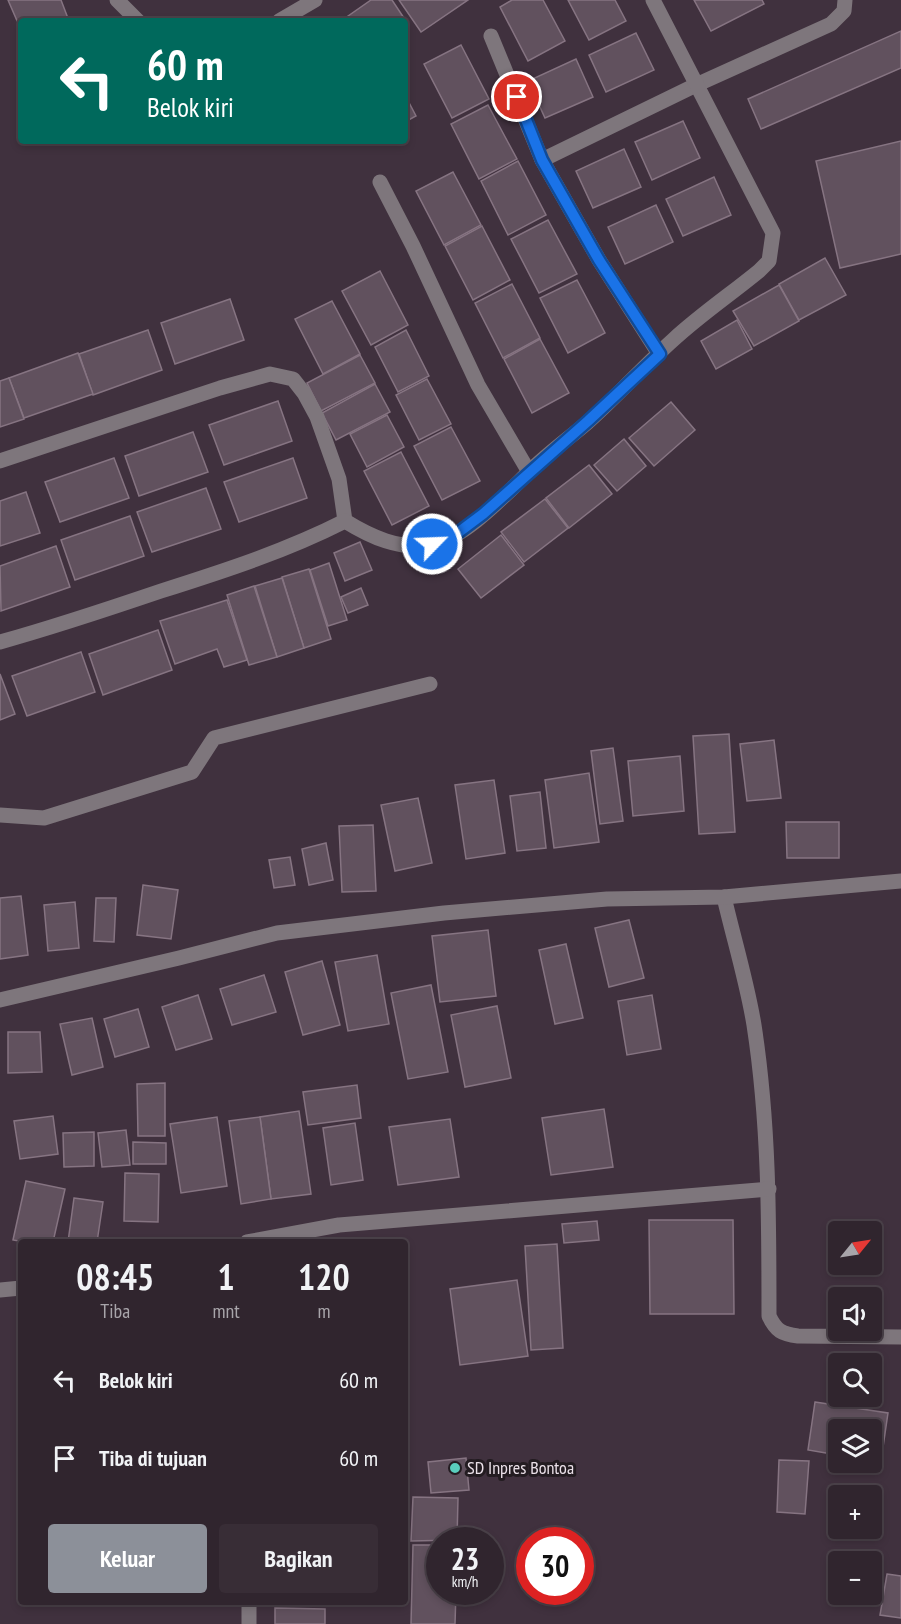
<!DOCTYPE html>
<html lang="id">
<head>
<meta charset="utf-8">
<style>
  body { margin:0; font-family:"PT Sans Narrow",sans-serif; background:#382d36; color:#f1f3f6; height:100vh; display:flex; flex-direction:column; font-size:22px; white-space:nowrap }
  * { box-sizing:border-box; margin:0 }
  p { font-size:20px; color:#a8a5aa }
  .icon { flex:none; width:33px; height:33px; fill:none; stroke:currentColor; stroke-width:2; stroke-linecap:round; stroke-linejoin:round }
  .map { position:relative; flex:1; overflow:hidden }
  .panel { position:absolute; left:18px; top:1239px; width:390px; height:366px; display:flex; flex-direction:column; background:#30252e; border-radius:6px; box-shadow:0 3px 9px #0003,0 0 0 2px #4b424a }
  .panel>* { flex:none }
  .guide { position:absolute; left:18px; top:18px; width:390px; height:126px; border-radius:6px; box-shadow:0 3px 9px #0003,0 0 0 2px #4b424a; background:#00695c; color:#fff; overflow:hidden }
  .needle { width:39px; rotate:60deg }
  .tools { position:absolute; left:828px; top:1221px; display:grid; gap:12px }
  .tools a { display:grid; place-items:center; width:54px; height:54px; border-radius:6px; background:#30252e; box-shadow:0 3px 9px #0003,0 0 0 2px #4b424a; font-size:30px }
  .speed { position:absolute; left:426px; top:1527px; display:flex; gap:12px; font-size:30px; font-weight:700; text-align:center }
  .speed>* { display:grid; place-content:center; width:78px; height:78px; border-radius:50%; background:#30252e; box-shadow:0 3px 9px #0003,0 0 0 2px #4b424a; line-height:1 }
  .speed small { font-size:15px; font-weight:400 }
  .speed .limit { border:9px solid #d22; background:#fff; color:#111 }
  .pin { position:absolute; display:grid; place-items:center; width:51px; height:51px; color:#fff; margin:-26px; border:3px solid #fff; border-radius:50%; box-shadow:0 2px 6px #0007 }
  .me { position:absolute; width:66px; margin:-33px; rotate:66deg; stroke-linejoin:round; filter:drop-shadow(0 0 4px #0008) }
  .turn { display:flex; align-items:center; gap:21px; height:126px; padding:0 30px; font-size:27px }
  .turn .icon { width:78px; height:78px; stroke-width:2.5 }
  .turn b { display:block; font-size:42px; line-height:51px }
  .eta { display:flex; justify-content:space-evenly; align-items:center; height:102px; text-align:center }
  .eta b { font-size:36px; font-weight:600; line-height:42px }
  .action { display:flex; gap:12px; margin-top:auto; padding:12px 30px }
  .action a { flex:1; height:69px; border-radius:6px; background:#8c9099; color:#fff; font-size:24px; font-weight:600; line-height:69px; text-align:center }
  .action a+a { background:#382d36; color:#f1f3f6 }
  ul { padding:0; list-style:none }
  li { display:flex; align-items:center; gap:18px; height:78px; padding:0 30px }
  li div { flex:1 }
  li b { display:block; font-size:22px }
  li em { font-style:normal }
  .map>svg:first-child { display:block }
</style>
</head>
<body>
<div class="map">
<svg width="901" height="1624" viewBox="0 0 901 1624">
  <rect width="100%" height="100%" fill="#40313e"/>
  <g fill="#61515e" stroke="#867482" stroke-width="1.5">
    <path d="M8,0h53l8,21h-48v9z"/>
    <path d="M371,0h21l16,24 -3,2v-5h-64z"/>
    <path d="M399,0h69l-47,32z"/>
    <path d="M512,0h31l22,41 -37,20 -28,-54z"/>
    <path d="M568,0h47l11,21 -37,19z"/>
    <path d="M694,0h68l2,4 -53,27z"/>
    <path d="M901,31v37l-140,61 -13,-30z"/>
    <path d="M636,33l18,37 -48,22 -17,-37z"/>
    <path d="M461,45l28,54 -37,19 -28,-54z"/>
    <path d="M576,59l17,38 -48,21 -17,-37z"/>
    <path d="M405,95l11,21 -11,6z"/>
    <path d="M488,105l29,54 -38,20 -28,-55z"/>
    <path d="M683,121l17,37 -48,22 -17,-38z"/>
    <path d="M901,141v113l-61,14 -24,-107z"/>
    <path d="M624,149l17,38 -48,21 -17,-37z"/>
    <path d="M518,161l28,54 -38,20 -27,-54z"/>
    <path d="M453,172l28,53 -37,20 -28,-54z"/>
    <path d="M714,177l17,38 -48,21 -17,-37z"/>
    <path d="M656,205l17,37 -48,22 -17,-37z"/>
    <path d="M548,220l29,54 -38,19 -28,-54z"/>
    <path d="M482,226l28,54 -37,20 -28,-54z"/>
    <path d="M825,258l21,37 -47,25 -20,-36z"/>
    <path d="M380,271l28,54 -37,20 -29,-54z"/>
    <path d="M577,280l28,53 -37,20 -28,-55z"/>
    <path d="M512,284l28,54 -37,20 -28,-55z"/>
    <path d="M779,285l20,36 -45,25 -21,-35z"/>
    <path d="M230,299l14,41 -69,24 -14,-41z"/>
    <path d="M332,301l28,53 -37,20 -28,-55z"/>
    <path d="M737,320l15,29 -36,20 -15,-28z"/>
    <path d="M148,330l14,40 -69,25 -14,-41z"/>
    <path d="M406,330l23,46 -31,16 -23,-45z"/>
    <path d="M540,339l29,54 -37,20 -28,-54z"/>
    <path d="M78,353l15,41 -69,24 -15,-40z"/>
    <path d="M360,355l15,28 -54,28 -14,-28z"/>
    <path d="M9,378l15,41 -24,8v-46z"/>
    <path d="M427,379l24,45 -32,16 -23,-45z"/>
    <path d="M375,384l15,28 -54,28 -14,-27z"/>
    <path d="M278,401l14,40 -68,24 -15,-40z"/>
    <path d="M671,402l24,28 -41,36 -25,-28z"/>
    <path d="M387,415l17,32 -37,20 -17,-33z"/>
    <path d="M451,427l29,54 -38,19 -28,-54z"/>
    <path d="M193,432l15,40 -69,24 -14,-40z"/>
    <path d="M624,439l22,27 -29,25 -23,-26z"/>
    <path d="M401,452l28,54 -37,19 -28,-54z"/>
    <path d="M114,458l15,40 -69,24 -15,-40z"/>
    <path d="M293,458l14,40 -68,24 -15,-40z"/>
    <path d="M589,465l23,29 -43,34 -23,-30z"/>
    <path d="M206,488l15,41 -69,23 -15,-40z"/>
    <path d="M26,492l14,41 -40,13v-45z"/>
    <path d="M545,499l23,29 -44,34 -23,-30z"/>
    <path d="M130,516l14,40 -69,24 -14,-40z"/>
    <path d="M501,535l23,30 -43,33 -23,-29z"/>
    <path d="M360,542l12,28 -27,11 -11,-28z"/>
    <path d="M56,546l14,41 -69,24 -1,-45z"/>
    <path d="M329,563l18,57 -19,6 -18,-56z"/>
    <path d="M309,569l22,70 -27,9 -22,-71z"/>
    <path d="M282,578l22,70 -27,9 -22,-71z"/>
    <path d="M254,586l23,71 -28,8 -22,-70z"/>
    <path d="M361,588l7,17 -20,8 -7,-16z"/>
    <path d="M227,600l20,60 -23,7 -7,-18 -42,15 -15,-43z"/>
    <path d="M158,630l14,40 -69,25 -14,-41z"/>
    <path d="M81,652l14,40 -68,24 -15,-40z"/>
    <path d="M0,674l15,40 -15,6z"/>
    <path d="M729,734l6,98 -36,2 -6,-98z"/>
    <path d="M774,740l7,58 -34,3 -7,-57z"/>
    <path d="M613,748l10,73 -23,3 -9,-73z"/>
    <path d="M680,756l4,55 -51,5 -5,-55z"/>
    <path d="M589,773l10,69 -45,6 -9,-68z"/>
    <path d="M494,780l11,73 -39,6 -11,-74z"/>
    <path d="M540,792l6,56 -29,3 -7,-55z"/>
    <path d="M418,798l14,65 -37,8 -14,-66z"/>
    <path d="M786,822h53v36h-52z"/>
    <path d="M373,825l3,66 -34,1 -3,-66z"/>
    <path d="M326,843l7,37 -24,5 -7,-36z"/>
    <path d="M290,857l5,28 -21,3 -5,-28z"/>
    <path d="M143,885l35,5 -7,49 -34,-4z"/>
    <path d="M21,896l7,59 -28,4v-61z"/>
    <path d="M96,898h20l-2,44 -20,-1z"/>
    <path d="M75,902l4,46 -31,3 -4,-46z"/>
    <path d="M629,920l15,58 -35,9 -14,-59z"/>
    <path d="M488,930l8,66 -56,6 -8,-66z"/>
    <path d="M566,944l17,74 -28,6 -16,-74z"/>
    <path d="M377,955l12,69 -41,7 -13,-69z"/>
    <path d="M322,961l18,64 -37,10 -18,-63z"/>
    <path d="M264,975l12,37 -44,13 -12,-36z"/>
    <path d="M431,985l17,87 -40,7 -17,-86z"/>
    <path d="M198,995l14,44 -36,11 -14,-43z"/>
    <path d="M652,995l9,54 -34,6 -9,-54z"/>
    <path d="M497,1006l14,72 -46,9 -14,-72z"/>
    <path d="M138,1009l11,38 -34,10 -11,-38z"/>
    <path d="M92,1018l11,49 -31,8 -12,-51z"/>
    <path d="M8,1032h32l2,40 -34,1z"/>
    <path d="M165,1083v53h-27l-1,-52z"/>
    <path d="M357,1085l4,33 -53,7 -5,-33z"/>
    <path d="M604,1109l9,58 -62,8 -9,-57z"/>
    <path d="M299,1111l12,83 -40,5 -11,-82z"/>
    <path d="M53,1116l5,38 -38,5 -6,-38z"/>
    <path d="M217,1117l10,69 -46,7 -11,-69z"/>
    <path d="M260,1117l11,82 -30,5 -12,-83z"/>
    <path d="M450,1119l9,58 -61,8 -9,-58z"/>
    <path d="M355,1123l8,57 -32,5 -8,-57z"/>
    <path d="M126,1130l4,35 -28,2 -4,-34z"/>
    <path d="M94,1132v34l-30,1 -1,-34z"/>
    <path d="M133,1142l33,1v21h-33z"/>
    <path d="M125,1173l34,1 -1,48 -34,-1z"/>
    <path d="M26,1181l39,8 -12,53h-29l-11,-2z"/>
    <path d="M74,1198l29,4 -6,40h-29z"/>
    <path d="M649,1220h84l1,94h-84z"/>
    <path d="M597,1221l2,19 -35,3 -2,-19z"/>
    <path d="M557,1244l6,104 -32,2 -6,-104z"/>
    <path d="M517,1280l11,76 -68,9 -10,-76z"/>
    <path d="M815,1402l73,11 -7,48 -9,-1v-30h-34v25l-30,-5z"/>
    <path d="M466,1458l3,32 -38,3 -3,-31z"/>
    <path d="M779,1460l30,1 -4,53 -28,-2z"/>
    <path d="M413,1497l45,1 -1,42 -46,1z"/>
    <path d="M413,1545h27v47h16l-1,32h-44z"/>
    <path d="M887,1574l14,2v42l-21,-3z"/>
    <path d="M275,1608l50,1v15h-50z"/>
  </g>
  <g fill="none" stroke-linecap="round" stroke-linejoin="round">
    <g stroke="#7e767c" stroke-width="15">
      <path d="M117,0l21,21"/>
      <path d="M279,21l36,-21"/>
      <path d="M491,36l51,124 57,100 60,94"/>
      <path d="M542,160l154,-75 135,-61 13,-13 1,-11"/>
      <path d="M380,182l33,64 65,139 51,87"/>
      <path d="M0,461l220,-73 50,-14 23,5 11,14 13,24 22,62 6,42"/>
      <path d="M0,642c54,-15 108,-33 161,-51 63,-20 125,-40 184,-70 26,16 54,29 86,24 33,-6 74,-50 98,-73 18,-18 39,-33 59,-50 29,-26 56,-56 85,-82 27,-25 58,-46 86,-69l10,-10 4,-28 -120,-233"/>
      <path d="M0,815l44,3 148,-46 22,-34 216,-54"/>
      <path d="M724,897c10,43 23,85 30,128 15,97 15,194 15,291 7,15 13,18 29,20l103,1"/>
      <path d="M0,1000l179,-42 98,-25 167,-20 163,-14 117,-2 177,-16"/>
      <path d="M247,1242l92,-17 430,-36"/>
      <path d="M0,1290l21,-2"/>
      <path d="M249,1624v-22"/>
    </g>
  </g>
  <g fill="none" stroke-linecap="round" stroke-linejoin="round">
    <defs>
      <path id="route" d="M432,544l23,-9 28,-21 105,-93 72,-67 -61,-94 -57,-100 -25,-63"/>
    </defs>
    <use href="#route" stroke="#114b97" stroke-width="15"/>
    <use href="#route" stroke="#1a73e8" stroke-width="10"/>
  </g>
  <circle fill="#5acebd" stroke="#231c21" stroke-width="2" cx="455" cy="1468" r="6"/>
  <g text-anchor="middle" stroke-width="6" stroke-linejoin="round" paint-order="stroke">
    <g font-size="18" fill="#ebe1e9" stroke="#231c21" text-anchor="start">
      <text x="467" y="1474">SD Inpres Bontoa</text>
    </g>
  </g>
</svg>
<div class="tools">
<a><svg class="needle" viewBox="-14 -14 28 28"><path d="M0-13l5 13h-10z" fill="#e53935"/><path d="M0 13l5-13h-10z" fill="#a8a5aa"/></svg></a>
<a><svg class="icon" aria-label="sound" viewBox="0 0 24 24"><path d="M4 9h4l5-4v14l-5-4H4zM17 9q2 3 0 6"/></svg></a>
<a><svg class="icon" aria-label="search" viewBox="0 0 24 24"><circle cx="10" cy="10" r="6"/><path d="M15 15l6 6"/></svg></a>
<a><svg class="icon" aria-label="layers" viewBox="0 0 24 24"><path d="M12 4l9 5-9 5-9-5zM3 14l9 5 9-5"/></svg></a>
<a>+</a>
<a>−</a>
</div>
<div class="speed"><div>23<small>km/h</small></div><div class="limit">30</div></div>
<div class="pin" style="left:517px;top:97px;background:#d93025"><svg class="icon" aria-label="arrive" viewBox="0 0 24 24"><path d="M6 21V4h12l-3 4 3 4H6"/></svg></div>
<svg class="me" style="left:432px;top:544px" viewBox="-20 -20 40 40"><circle r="17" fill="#1a73e8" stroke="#fff" stroke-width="3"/><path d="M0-11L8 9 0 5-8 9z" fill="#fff"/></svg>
<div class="guide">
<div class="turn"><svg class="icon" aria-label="left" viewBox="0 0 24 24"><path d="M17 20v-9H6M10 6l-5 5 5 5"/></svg><div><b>60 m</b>Belok kiri</div></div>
</div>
<section class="panel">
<div class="eta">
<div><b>08:45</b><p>Tiba</p></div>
<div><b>1</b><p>mnt</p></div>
<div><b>120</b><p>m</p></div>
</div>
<ul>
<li><svg class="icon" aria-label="left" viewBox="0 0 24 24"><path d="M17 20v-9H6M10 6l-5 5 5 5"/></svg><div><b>Belok kiri</b></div><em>60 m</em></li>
<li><svg class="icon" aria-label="arrive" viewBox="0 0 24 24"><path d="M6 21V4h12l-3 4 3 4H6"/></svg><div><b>Tiba di tujuan</b></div><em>60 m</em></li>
</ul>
<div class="action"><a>Keluar</a><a>Bagikan</a></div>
</section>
</div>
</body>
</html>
